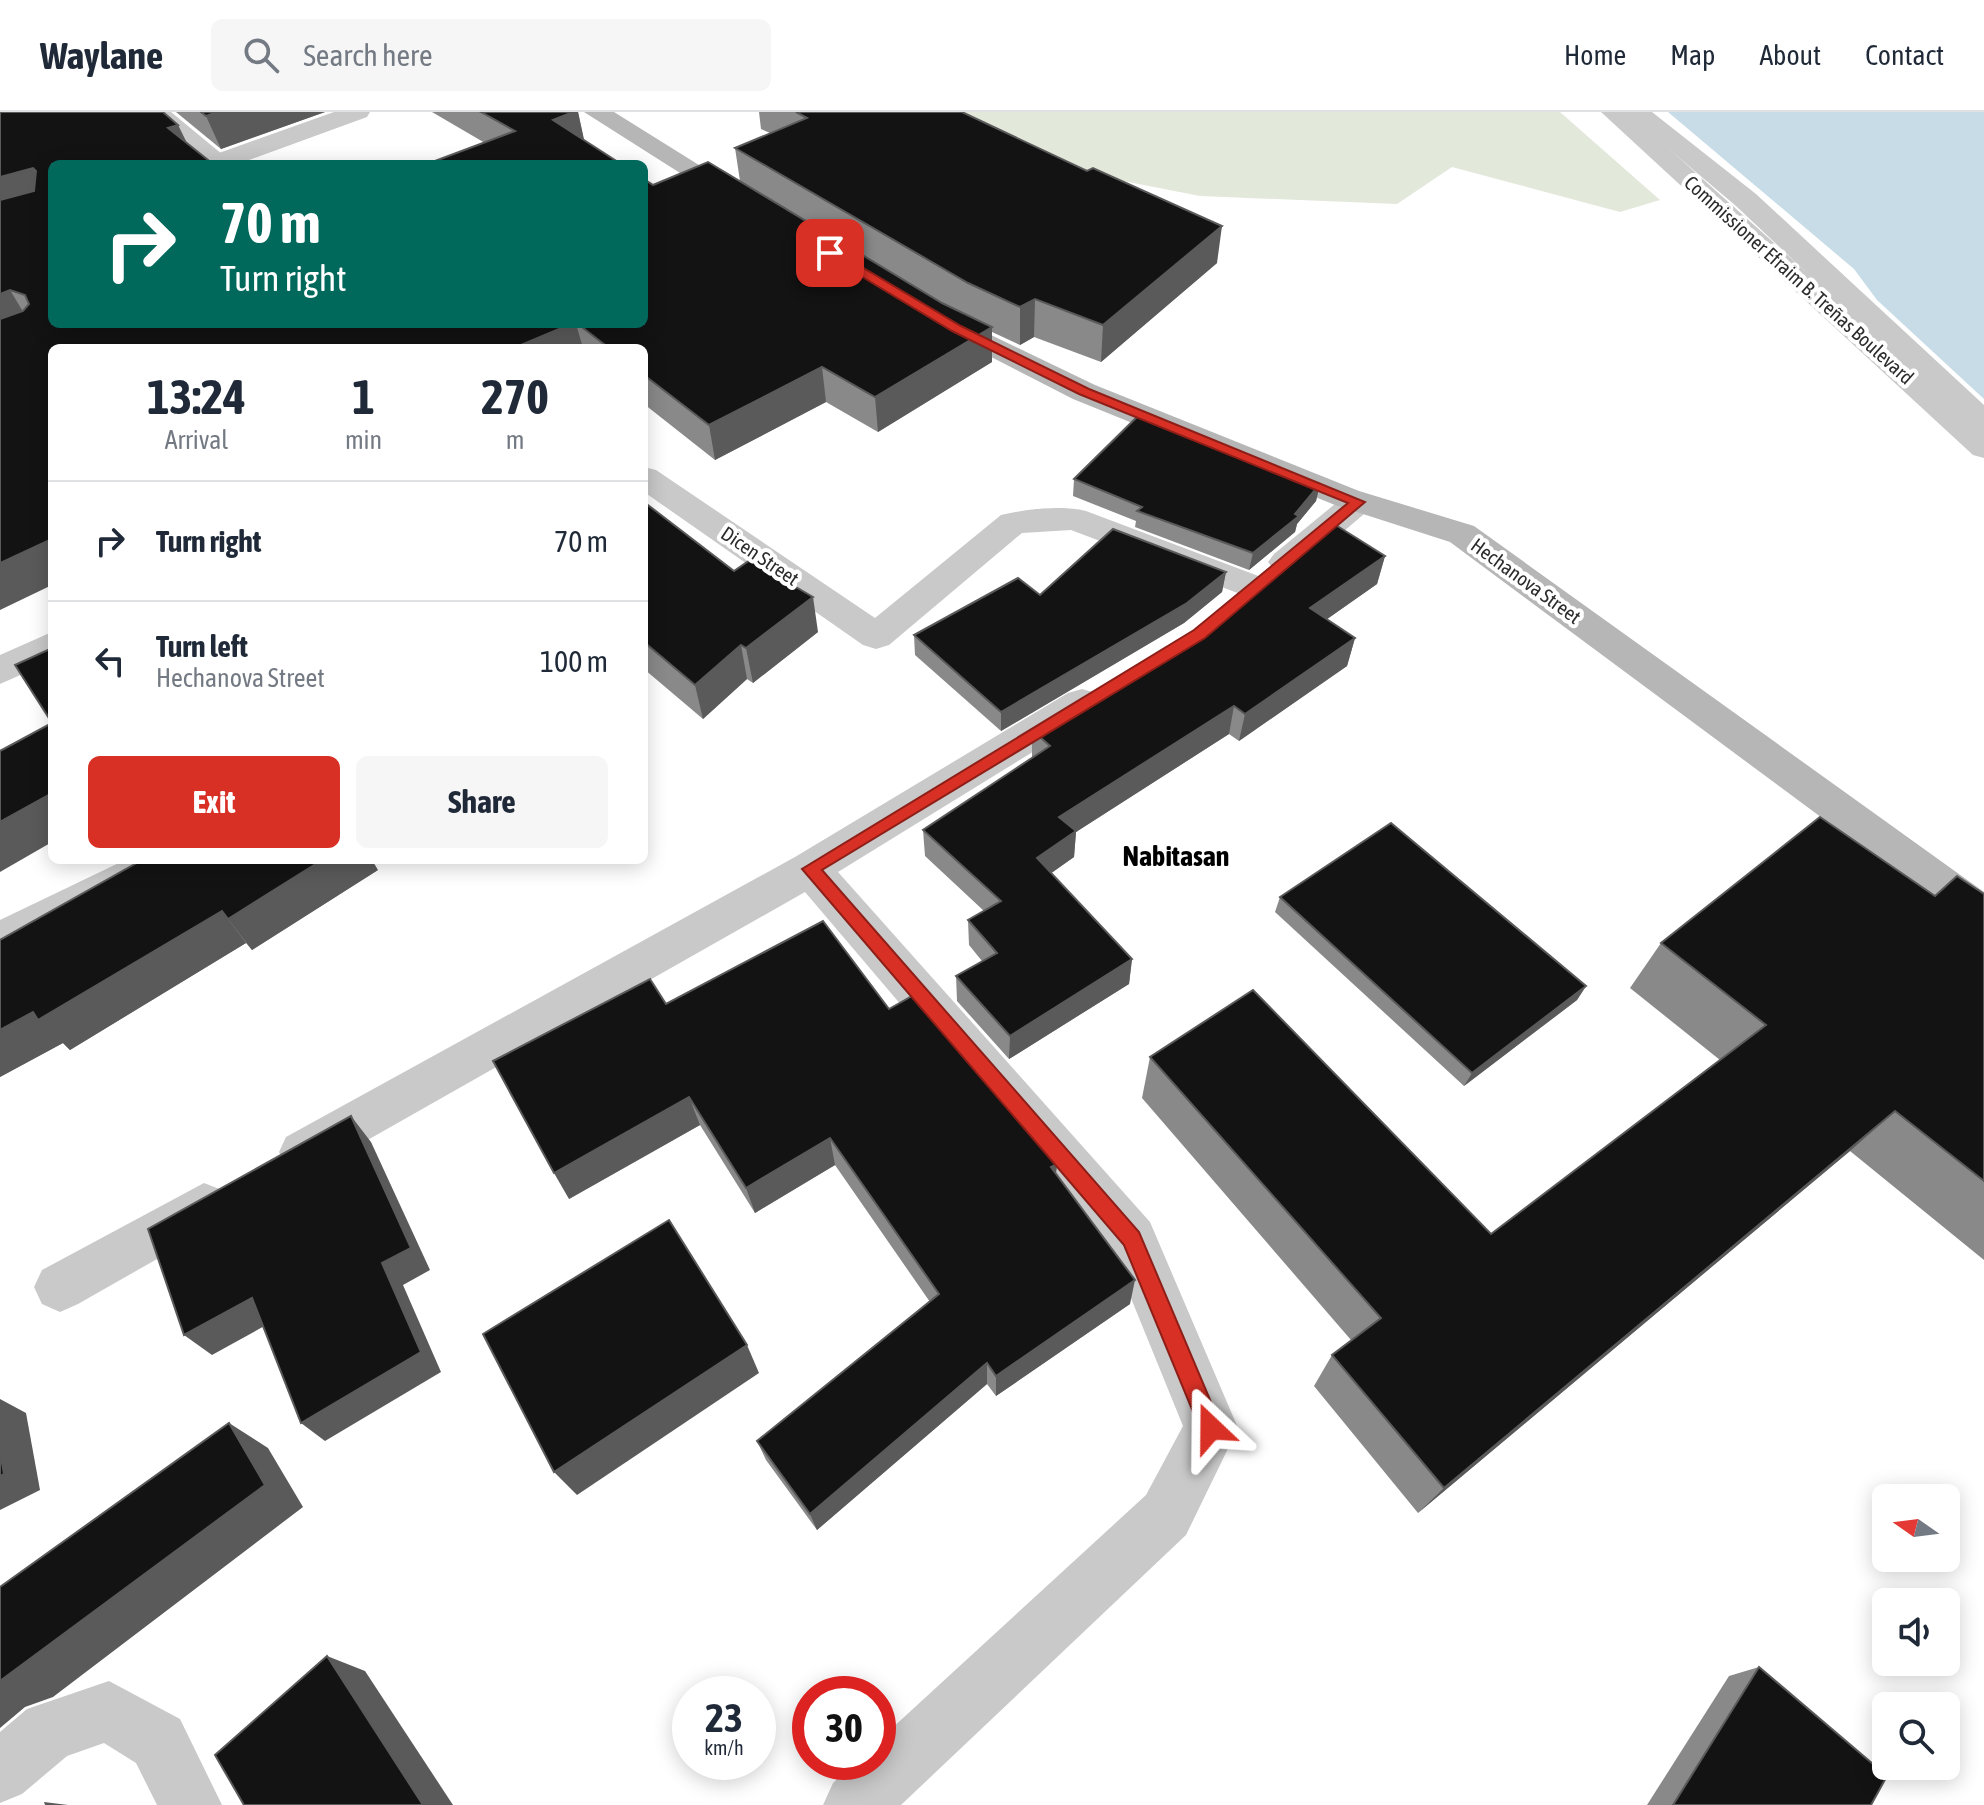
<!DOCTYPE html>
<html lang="en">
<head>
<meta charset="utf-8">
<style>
  body { margin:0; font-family:"Asap Condensed",sans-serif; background:#f6f6f7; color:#1f2937; height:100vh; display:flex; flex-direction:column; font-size:30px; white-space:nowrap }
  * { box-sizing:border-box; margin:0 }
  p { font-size:26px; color:#747a83 }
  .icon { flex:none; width:44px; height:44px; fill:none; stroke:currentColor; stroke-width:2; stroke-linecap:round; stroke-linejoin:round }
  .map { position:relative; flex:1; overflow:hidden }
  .side { position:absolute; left:48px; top:232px; width:600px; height:520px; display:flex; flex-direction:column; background:#fff; border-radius:12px; box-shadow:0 4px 20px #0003 }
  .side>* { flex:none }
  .guide { position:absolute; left:48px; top:48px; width:600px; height:168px; border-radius:12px; box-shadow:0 4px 20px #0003; background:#00695c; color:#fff; overflow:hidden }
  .needle { width:52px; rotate:284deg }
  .controls { position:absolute; left:1872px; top:1372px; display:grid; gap:16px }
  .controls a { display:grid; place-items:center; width:88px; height:88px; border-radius:12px; background:#fff; box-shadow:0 4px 20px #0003; font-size:40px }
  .speed { position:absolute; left:672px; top:1564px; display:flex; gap:16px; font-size:40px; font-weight:700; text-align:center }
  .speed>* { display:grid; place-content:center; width:104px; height:104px; border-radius:50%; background:#fff; box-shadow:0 4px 20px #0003; line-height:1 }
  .speed small { font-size:20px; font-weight:400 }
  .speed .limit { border:12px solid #d22; background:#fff; color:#111 }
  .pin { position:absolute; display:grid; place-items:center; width:68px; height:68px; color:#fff; margin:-34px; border-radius:16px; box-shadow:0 4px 12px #0006 }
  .me { position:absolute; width:88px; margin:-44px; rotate:337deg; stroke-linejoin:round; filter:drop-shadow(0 0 6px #0008) }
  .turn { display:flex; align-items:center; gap:28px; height:168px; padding:0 40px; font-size:36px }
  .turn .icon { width:104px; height:104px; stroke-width:2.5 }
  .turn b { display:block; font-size:56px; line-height:68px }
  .eta { display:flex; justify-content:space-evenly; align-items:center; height:136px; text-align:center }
  .eta b { font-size:48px; font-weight:700; line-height:56px }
  .action { display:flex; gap:16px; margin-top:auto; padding:16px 40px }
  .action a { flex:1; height:92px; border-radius:12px; background:#d93025; color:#fff; font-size:32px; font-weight:700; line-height:92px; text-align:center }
  .action a+a { background:#f6f6f7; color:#1f2937 }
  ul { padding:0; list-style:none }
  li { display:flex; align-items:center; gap:24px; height:120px; padding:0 40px; border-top:2px solid #e0e1e3 }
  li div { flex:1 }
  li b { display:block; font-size:30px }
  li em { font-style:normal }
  header { display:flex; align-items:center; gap:48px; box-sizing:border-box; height:112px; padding:0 40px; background:#fff; border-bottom:2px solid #e0e1e3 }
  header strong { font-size:38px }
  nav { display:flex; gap:44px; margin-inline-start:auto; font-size:28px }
  .search { width:560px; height:72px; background:#f6f6f7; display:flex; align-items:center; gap:20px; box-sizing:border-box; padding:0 28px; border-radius:12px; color:#747a83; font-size:30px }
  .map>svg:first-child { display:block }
</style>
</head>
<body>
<header>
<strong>Waylane</strong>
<div class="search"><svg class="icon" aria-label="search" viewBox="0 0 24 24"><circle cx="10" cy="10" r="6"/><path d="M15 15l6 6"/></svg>Search here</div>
<nav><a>Home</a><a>Map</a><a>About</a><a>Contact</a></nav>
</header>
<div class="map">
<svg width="1984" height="1693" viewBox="0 0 1984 1693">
  <rect width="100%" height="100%" fill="#fff"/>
  <path fill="#e2e8da" d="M938,0h622l100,88 -40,12 -168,-45 -55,37 -197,-8 -123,-24z"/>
  <path fill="#c7dce7" d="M1668,0h316v287l-107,-99 -23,-31z"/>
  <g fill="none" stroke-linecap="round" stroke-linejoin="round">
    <path fill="#c9c9c9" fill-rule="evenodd" d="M125,748h40l-4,8 -161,77v-25z"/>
    <path fill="#c9c9c9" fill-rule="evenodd" d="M1625,0h27l104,82 228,211v27l-11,-3 -237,-223z"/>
    <g fill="#c9c9c9" fill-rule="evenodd">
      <path d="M144,0h27l63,52h-29z"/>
      <path d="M644,355l12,3 219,148 126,-103c25,-6 60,-10 85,-4l183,69 5,8 -5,8 -13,4 -185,-70 -49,3 -133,112 -13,4 -13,-4 -219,-153z"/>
      <path d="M1358,379l12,4 5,7 -5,7 -72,61 -12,3 -12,-3 -6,-8 6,-8 72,-59z"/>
      <path d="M52,520v29l-52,23v-29z"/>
      <path d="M1082,577l14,4 5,10 -5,10 -258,159 312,350 88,206 -52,107 -285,270h-78l10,-22 22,-21h23v-21l268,-246 37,-69 -70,-172 -308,-362 -485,275 -17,7 -17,-7 -7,-15 7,-15 509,-280 273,-164z"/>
      <path d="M204,1071l18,7 7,16 -7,16 -144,82 -18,8 -18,-8 -8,-17 8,-17z"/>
      <path d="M109,1569l71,38 42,86h-65l-21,-42 -32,-20 -37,13 -45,38 -22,9v-71l27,-23z"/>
    </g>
    <g fill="#c9c9c9" fill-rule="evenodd">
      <path d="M334,0h36l-3,5 -129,47h-37l4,-6z"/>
      <path d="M1601,0h27l356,319v27l-11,-3z"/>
    </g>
    <g fill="#b6b6b6" fill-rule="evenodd">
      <path d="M584,0h30l141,88 -3,6h-20z"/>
      <path d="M941,199l154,74 264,106 115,35 510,366v40l-15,-5 -519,-385 -115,-37 -262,-106 -142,-73 -5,-6 5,-6z"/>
    </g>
  </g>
  <g fill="#898989">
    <path d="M0,0l178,13 9,18 -135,181h592l9,-139 87,-4 -5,-33 35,-15 -9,-4 -2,-17h203l255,151 -116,99 -67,-25 -14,8 -28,-13v30l-114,70 -52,-30 -111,58 -71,-56v-56h-592l-52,262z"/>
    <path d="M176,0h149l-104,37z"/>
    <path d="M432,0h146l6,29 -99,2z"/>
    <path d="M1074,367l246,5 -4,17 -19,23 -2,8 -46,38 -114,-43 1,-6 -63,-25z"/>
    <path d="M644,390l90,69 84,61 -65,51 -6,-4 -44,40 -59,-50z"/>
    <path d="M1385,444l-8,28 -50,35 28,19 -8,28 -108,75 -10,-7 -153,98 -2,25 -23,16 81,86 -3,25 -120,75 -52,-58 -1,-25 26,-15 -13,-16 -1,-25 16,-9 -59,-55 -2,-26 109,-72v-28z"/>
    <path d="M1226,460l-4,20 -38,31 -183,108 -86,-76 -1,-20 126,-40z"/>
    <path d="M378,758l-126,80 -6,-7 -176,107 -7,-7 -63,34v-137z"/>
    <path d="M1984,782v366l-134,-109 -432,362 -104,-127 18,-31 19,-15 -209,-242 8,-41 341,177 229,-174 -90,-72 31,-45 274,-47z"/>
    <path d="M1280,785l306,89 -9,14 -113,86 -189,-174z"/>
    <path d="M666,892l223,5 168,155 -1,10 74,130 -134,92 -9,-12 -170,146 -51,-70 -9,-19 173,-139 -95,-137 -80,48 -55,-88 -131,74z"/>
    <path d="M1759,1555l112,138h-224l82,-129z"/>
  </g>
  <g fill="#5a5a5a">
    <path d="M217,0h108l-104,37 -15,-33z"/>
    <path d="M573,0h5l7,32 -32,-24z"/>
    <path d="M178,13l16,33 -26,-30z"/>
    <path d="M33,56l18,34 -51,15v-40z"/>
    <path d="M1222,114l-5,37 -116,99 2,-37z"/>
    <path d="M10,178l21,35 -31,11v-42z"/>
    <path d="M1035,187l-1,38 -14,8v-38z"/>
    <path d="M571,212h5l7,24h-69z"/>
    <path d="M992,215v35l-114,70 -3,-35z"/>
    <path d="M822,255l4,35 -111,58 -6,-35z"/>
    <path d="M1320,372l-4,17 -19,23 -2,8 -46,38 4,-17 42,-39z"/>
    <path d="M52,427v46l-52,25v-47z"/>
    <path d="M1385,444l-8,28 -74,52 7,-28z"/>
    <path d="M1226,460l-4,20 -38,31 -183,108v-19z"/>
    <path d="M813,485l5,35 -65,51 -7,-35z"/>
    <path d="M1355,526l-8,28 -108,75 6,-27z"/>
    <path d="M741,533l6,34 -44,40 -8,-34z"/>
    <path d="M1234,594l-5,28 -153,98 -2,25 -38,27 1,-26 22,-41z"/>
    <path d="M52,681v49l-52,30v-50z"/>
    <path d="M322,748h50l6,10 -126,80 -24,-31z"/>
    <path d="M222,799l24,32 -176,107 -7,-7 -63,34v-47z"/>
    <path d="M1132,847l-3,25 -120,75 1,-23z"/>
    <path d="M1586,874l-9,14 -113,86 8,-13z"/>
    <path d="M689,985l11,28 -131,74 -15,-26z"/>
    <path d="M1895,999l-45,40 -432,362 26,-25z"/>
    <path d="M351,1004l20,26 59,128 -27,15 38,87 -116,69 -24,-18 81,-160z"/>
    <path d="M830,1026l5,27 -80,48 -9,-25z"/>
    <path d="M1057,1052l-3,26 -3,-23z"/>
    <path d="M1135,1168l-5,24 -134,92v-20z"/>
    <path d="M252,1186l25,21 -65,36 -28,-20z"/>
    <path d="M747,1233l12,28 -182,122 -23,-23z"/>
    <path d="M987,1251v21l-170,146 -7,-16z"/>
    <path d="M0,1287l26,14 14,77 -40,20z"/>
    <path d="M229,1311l39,25 35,59 -250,190 -28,10 -25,21v-47z"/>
    <path d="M327,1544l38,15 88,134h-30z"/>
    <path d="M44,1690l24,3h-23z"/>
  </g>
  <g fill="#131313" stroke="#5a5a5a" stroke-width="2">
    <path d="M0,0h163l15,13 -10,3 45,36h-161v160h519l-57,24h-462v191l-52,24v-244l23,-8 6,-7 -4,-9 -15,-5 -10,4v-94l34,-9 2,-20 -3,-3 -33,9z"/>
    <path d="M201,0h16l-11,4z"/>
    <path d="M481,0h92l-20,8 68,44h-194l88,-33z"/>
    <path d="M796,0h166l125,59 6,-3 129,58 -119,99 -68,-26 -15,8 -52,-24 -233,-135 72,-30z"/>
    <path d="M708,50l234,141 50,24 -117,70 -53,-30 -113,58 -65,-50v-27h-35l-31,-24h66v-145l9,6z"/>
    <path d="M1140,302l180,70 -25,30 4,2 -46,37 -116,-42 5,-4 -68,-28z"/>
    <path d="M644,390l90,69 16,-11 63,37 -67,51 -5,-3 -46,40 -51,-43z"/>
    <path d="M1331,410l54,34 -75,52 45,30 -110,76 -11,-8 -175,111 17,14 -39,27 95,101 -122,77 -54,-60 41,-23 -29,-33 33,-19 -78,-71 127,-84 -18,-16 186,-112z"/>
    <path d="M1113,417l113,43 -39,31 -186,109 -87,-77 104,-57 22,17z"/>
    <path d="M52,536v145l-52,29v-71l52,-28 -37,-58z"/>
    <path d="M1820,705l115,79 22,-20 27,18v287l-89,-70 -451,377 -112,-133 49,-37 -231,-261 103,-67 238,244 275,-209 -105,-82z"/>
    <path d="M1391,711l195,163 -114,87 -192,-176z"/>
    <path d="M142,748h180l-94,59 -6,-8 -184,109 -5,-8 -33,18v-90z"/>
    <path d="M823,809l66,88 23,-13 145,168 -6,3 84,113 -139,96 -9,-13 -177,151 -53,-73 182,-147 -109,-156 -84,50 -57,-91 -135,76 -61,-112 157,-82 16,25z"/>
    <path d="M351,1004l60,132 -29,15 39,89 -120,71 -49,-125 -68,37 -36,-106z"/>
    <path d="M669,1108l78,125 -193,127 -71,-138z"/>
    <path d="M229,1311l36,62 -265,196v-94z"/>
    <path d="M0,1340l4,22 -4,2z"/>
    <path d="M327,1544l96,149h-179l-29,-50z"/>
    <path d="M1759,1555l128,109 -16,29h-198z"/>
  </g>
  <path fill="#d93025" stroke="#8d1f18" stroke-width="2" d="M826,139h9l126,75 128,63 276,113 -160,136 -383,232 317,362 83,196 -3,8 -8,3 -8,-3 -79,-191 -322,-376 392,-239 154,-127 -269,-109 -127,-63 -126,-76z"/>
  <g text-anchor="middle" stroke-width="8" stroke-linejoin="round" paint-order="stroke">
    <g font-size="20" fill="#2c2c2c" stroke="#fff">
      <text transform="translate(1799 168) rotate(42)" y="7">Commissioner Efraim B. Treñas Boulevard</text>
      <text transform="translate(760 444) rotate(34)" y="7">Dicen Street</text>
      <text transform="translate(1526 469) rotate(36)" y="7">Hechanova Street</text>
    </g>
    <g font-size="28" font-weight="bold" fill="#000" stroke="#fff">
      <text x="1176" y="754">Nabitasan</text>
    </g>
  </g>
</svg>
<div class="controls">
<a><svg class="needle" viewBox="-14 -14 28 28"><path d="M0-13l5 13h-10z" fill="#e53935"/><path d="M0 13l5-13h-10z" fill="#747a83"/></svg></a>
<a><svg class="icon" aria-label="sound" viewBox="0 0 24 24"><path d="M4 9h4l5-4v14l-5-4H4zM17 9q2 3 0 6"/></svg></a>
<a><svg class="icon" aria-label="search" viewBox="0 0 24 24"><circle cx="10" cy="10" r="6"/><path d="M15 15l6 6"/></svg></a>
</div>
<div class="speed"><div>23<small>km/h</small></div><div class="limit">30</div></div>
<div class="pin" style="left:830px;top:141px;background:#d93025"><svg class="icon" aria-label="arrive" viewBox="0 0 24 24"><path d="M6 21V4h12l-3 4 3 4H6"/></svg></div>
<svg class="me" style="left:1211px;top:1316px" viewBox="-20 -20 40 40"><path d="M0-17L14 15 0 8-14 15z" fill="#d93025" stroke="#fff" stroke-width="4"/></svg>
<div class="guide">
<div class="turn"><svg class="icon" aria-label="right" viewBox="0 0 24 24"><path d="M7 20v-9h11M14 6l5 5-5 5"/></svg><div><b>70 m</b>Turn right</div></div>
</div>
<section class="side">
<div class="eta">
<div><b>13:24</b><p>Arrival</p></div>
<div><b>1</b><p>min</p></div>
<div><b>270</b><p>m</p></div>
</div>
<ul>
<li><svg class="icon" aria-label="right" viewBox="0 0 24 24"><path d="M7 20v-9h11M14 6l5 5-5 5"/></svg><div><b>Turn right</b></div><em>70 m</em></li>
<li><svg class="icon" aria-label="left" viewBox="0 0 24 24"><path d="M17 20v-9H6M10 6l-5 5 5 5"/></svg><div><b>Turn left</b><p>Hechanova Street</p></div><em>100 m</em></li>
</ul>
<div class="action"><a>Exit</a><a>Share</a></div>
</section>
</div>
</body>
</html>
